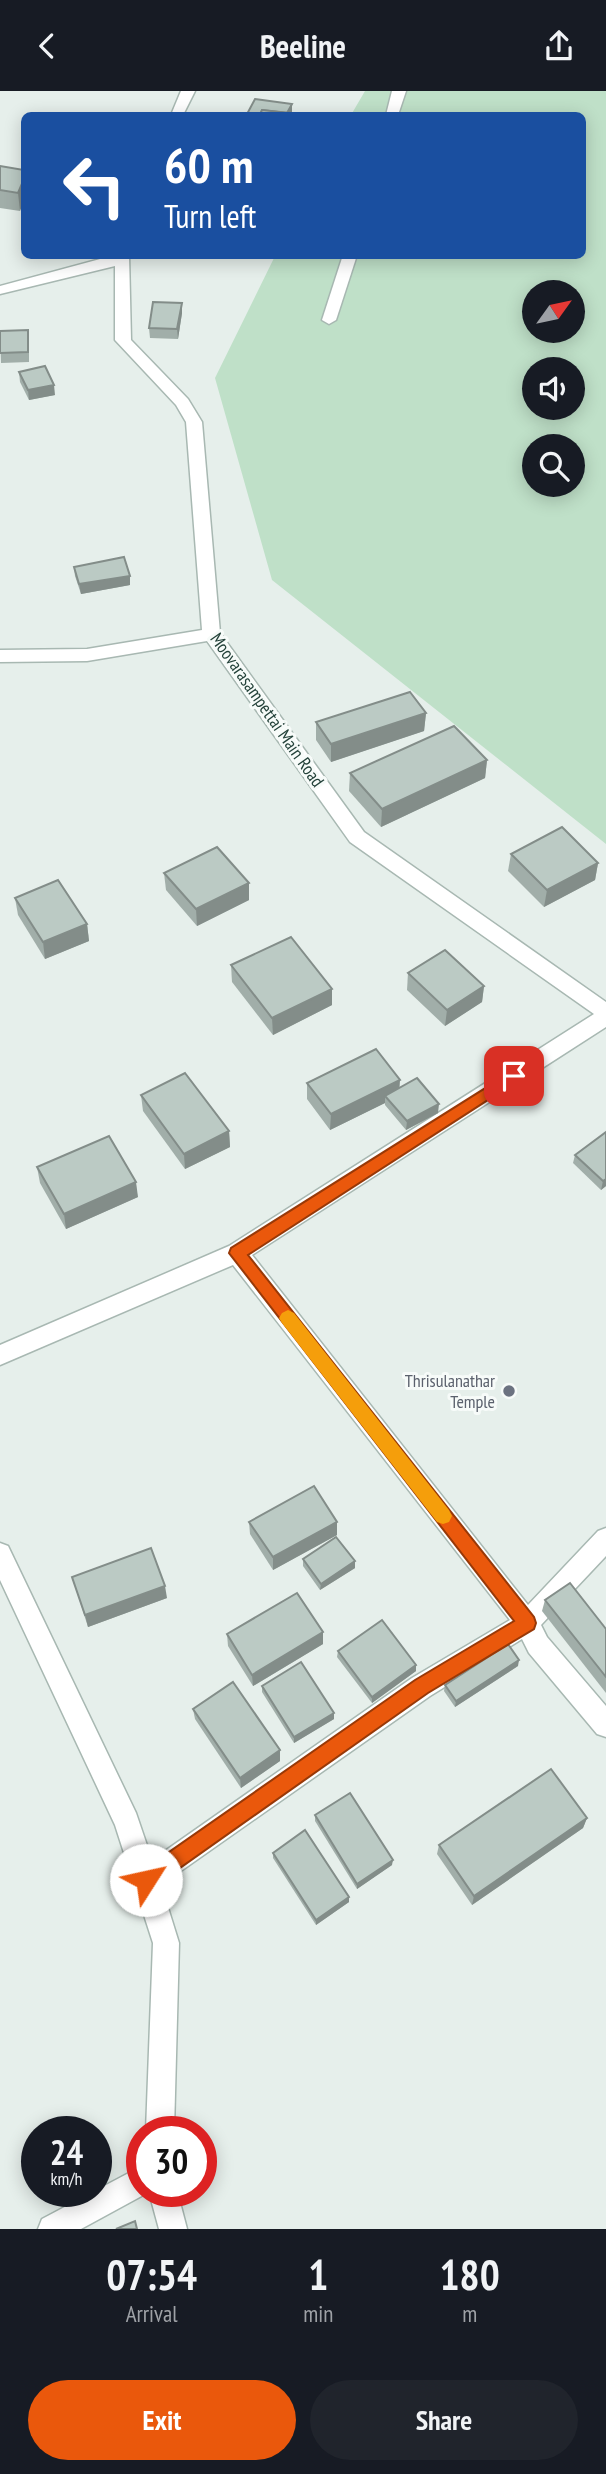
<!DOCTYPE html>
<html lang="en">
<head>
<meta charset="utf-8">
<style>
  body { margin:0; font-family:"PT Sans Narrow",sans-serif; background:#20242c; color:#f1f3f6; height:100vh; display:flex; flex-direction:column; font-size:26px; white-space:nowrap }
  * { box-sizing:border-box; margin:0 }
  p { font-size:23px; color:#9ea1a6 }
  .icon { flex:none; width:38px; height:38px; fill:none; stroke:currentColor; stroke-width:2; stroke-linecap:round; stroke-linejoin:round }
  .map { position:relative; height:2138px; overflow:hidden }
  .panel { display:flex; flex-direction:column; background:#171b24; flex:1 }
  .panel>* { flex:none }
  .banner { position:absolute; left:21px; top:21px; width:565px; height:147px; border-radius:10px; box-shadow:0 4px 18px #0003; background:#1a4fa0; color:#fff; overflow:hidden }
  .needle { width:46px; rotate:57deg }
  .buttons { position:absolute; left:522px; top:189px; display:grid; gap:14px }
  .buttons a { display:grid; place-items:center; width:63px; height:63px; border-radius:50%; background:#171b24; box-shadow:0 4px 18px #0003; font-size:35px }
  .speed { position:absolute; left:21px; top:2025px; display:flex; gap:14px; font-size:35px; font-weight:700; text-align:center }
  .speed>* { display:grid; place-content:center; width:91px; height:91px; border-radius:50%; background:#171b24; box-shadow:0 4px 18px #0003; line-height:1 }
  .speed small { font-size:18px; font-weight:400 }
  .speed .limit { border:10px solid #d22; background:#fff; color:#111 }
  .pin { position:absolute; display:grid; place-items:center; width:60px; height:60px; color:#fff; margin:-30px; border-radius:14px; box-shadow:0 4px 10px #0006 }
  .me { position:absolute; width:77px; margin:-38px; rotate:55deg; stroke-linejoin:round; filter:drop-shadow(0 0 5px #0008) }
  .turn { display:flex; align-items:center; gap:24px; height:147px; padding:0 28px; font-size:32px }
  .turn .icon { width:91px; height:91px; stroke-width:2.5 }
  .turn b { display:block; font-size:49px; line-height:60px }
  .eta { display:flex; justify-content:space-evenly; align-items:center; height:119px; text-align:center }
  .eta b { font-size:42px; font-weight:700; line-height:49px }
  .primary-button { display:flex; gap:14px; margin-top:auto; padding:14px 28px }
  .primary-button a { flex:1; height:80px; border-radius:42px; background:#ea580c; color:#fff; font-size:28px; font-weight:700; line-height:80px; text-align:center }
  .primary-button a+a { background:#20242c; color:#f1f3f6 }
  header { display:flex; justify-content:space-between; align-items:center; height:91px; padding:0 28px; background:#171b24; font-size:32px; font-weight:700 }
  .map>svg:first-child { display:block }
</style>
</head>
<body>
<header><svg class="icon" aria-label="back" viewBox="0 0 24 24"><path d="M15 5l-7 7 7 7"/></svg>Beeline<svg class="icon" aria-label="share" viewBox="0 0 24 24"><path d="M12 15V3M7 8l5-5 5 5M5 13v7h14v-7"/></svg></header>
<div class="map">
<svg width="606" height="2138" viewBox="0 0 606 2138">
  <rect width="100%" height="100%" fill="#e6efeb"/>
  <path fill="#bfe0c8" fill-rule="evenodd" d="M365,0h241v753l-334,-264 -57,-202 60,-122 308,-1v-140h-232zM534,201h38v39h-38zM534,278h38v39h-38zM534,355h38v39h-38z"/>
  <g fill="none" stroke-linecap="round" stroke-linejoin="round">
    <defs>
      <g id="minor">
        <path d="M181,0h14l-12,24h-12z"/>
        <path d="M392,0h14l-8,24h-12z"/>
        <path d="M115,164h14l2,85 57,59 14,23 18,211 144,199 242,170v25l-354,228 276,350 70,-74 8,-3v28l-65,69 6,12 59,69v31l-9,-3 -68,-81 -7,-14 -92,57 -269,189 18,58 -5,188h-28l7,-188 -38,-118 -115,-245v-37l8,3 128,267 16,47 260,-182 98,-58 -277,-355 -233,100v-20l229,-99 365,-232 -244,-172 -143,-201 -120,20 -87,1v-12l87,-1 115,-19 -16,-208 -10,-17 -61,-65v-74l-115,28v-8z"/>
        <path d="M343,164h14l-21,65 -7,4 -7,-4z"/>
        <path d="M142,2075v25h35l10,38h-28l-10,-37 -68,37h-43l4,-10z"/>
      </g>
    </defs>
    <use href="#minor" stroke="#a8b8b2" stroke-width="3"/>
    <use href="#minor" fill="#fff" fill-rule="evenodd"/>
  </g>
  <g fill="#a1aea9">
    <path d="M0,75l24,4 -4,41 -20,-3z"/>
    <path d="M182,212v10l-4,26 -28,-1 -1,-10z"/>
    <path d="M0,240l29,9v22l-28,1z"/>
    <path d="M19,281l36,23 -26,5 -9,-18z"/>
    <path d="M74,476l56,9v9l-49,9 -6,-18z"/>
    <path d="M426,622l-2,18 -93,31 -15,-22v-18z"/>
    <path d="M487,669l-2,18 -104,49 -32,-36 1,-18z"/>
    <path d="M511,763l87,9 -3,17 -51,27 -36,-36z"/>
    <path d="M164,782l85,27 -52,26 -31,-36z"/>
    <path d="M15,807l72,26 2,17 -44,18 -27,-44z"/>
    <path d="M231,874l101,24v16l-59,30 -41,-53z"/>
    <path d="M408,882l76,13 -2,16 -37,24 -38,-36z"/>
    <path d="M307,992l93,5 38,25 -32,17 -21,-25v-2l-55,27 -23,-31z"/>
    <path d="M141,1004l88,36 1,16 -45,22 -42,-58z"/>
    <path d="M606,1041v54l-5,4 -28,-27 2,-8z"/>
    <path d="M37,1076l101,30 -72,32 -26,-46z"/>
    <path d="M249,1431l88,13 -64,35 -23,-36z"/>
    <path d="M303,1468l52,9 -35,22 -17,-24z"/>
    <path d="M72,1486l95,21 -79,29z"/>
    <path d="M545,1509l61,29v64l-64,-82z"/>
    <path d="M227,1543l96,10 -70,42 -25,-40z"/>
    <path d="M338,1560l78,14v6l-44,32 -35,-46z"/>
    <path d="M518,1575l-63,41 -11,-16 1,-6z"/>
    <path d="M262,1595l72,33 -40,24 -32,-51z"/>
    <path d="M193,1618l87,41v11l-39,27 -46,-69z"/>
    <path d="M315,1724l77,50 -35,24 -42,-68z"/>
    <path d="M587,1727l-4,10 -111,77 -35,-51 2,-9z"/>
    <path d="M273,1762l76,44v5l-33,23 -43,-67z"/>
  </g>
  <g fill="#838d89">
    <path d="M292,13v10l-6,1z"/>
    <path d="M24,88v22l-4,10 -2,-18z"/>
    <path d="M182,212v10l-4,26 -1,-10z"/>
    <path d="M54,294l1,10 -26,5 -1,-10z"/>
    <path d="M130,485v9l-49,9 -2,-10z"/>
    <path d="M426,622l-2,18 -93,31v-18z"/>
    <path d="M487,669l-2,18 -104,49 1,-18z"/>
    <path d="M598,772l-3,17 -51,27 3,-17z"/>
    <path d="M249,792v17l-52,26 -1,-17z"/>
    <path d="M87,833l2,17 -44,18 -2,-17z"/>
    <path d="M484,895l-2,16 -37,24 2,-16z"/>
    <path d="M332,898v16l-59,30 -1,-17z"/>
    <path d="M400,989l-1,16h-14v7l-55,27 1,-16z"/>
    <path d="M439,1013l-1,9 -32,17 1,-9z"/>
    <path d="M229,1040l1,16 -45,22 -1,-15z"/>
    <path d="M606,1088v7l-5,4 2,-9z"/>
    <path d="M136,1091l2,15 -72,32 -2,-15z"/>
    <path d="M337,1431v13l-64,35v-13z"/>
    <path d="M355,1470v7l-35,22 1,-6z"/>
    <path d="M165,1495l2,12 -79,29 -3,-12z"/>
    <path d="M323,1541v12l-70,42 -1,-11z"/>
    <path d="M519,1569l-1,6 -63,41 1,-6z"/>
    <path d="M416,1574v6l-44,32v-6z"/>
    <path d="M334,1622v6l-40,24v-6z"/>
    <path d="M280,1659v11l-39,27 -1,-10z"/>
    <path d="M587,1727l-4,10 -111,77 2,-9z"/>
    <path d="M393,1769l-1,5 -35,24v-5z"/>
    <path d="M349,1806v5l-33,23v-5z"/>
  </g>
  <g fill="#bbcac4" stroke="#838d89" stroke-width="2">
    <path d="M255,8l37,5 -5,9 -25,-3 -2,5 -13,-1z"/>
    <path d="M262,19l36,4v1h-38z"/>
    <path d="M0,75l24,4v9l-6,14 -18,-3z"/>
    <path d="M153,211l29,1 -5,26 -28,-1z"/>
    <path d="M28,239v22l-28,1v-22z"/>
    <path d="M45,275l9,19 -26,5 -9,-18z"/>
    <path d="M124,466l6,19 -51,8 -5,-17z"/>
    <path d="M410,601l16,21 -95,31 -15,-22z"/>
    <path d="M454,635l33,34 -105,49 -32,-36z"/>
    <path d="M562,736l36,36 -51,27 -36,-36z"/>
    <path d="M217,756l32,36 -53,26 -32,-36z"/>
    <path d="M58,789l29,44 -44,18 -28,-44z"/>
    <path d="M291,846l41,52 -60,29 -41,-53z"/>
    <path d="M445,859l39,36 -37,24 -39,-37z"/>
    <path d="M376,958l24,31 -69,34 -24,-31z"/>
    <path d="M185,982l44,58 -45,23 -43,-59z"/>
    <path d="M417,987l22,26 -32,17 -22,-25z"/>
    <path d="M606,1041v47l-3,2 -28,-26z"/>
    <path d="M109,1045l27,46 -72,32 -27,-47z"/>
    <path d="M314,1395l23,36 -64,35 -24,-35z"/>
    <path d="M336,1446l19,24 -34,23 -18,-25z"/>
    <path d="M151,1457l14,38 -80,29 -13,-38z"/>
    <path d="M570,1492l36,46v48l-61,-77z"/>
    <path d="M297,1502l26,39 -71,43 -25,-41z"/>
    <path d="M382,1529l34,45 -44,32 -34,-46z"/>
    <path d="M508,1553l11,16 -63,41 -11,-16z"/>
    <path d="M301,1571l33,51 -40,24 -32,-51z"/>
    <path d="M233,1591l47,68 -40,28 -47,-69z"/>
    <path d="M551,1678l36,49 -113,78 -35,-51z"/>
    <path d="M350,1702l43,67 -36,24 -42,-69z"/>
    <path d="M305,1739l44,67 -33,23 -43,-67z"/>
    <path d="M135,2130l2,8h-21z"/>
  </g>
  <path fill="#ea580c" stroke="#983908" stroke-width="2" d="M514,979l8,6 -3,4 -271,175 286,362 2,6 -2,6 -106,64 -275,194 -7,3 -7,-3 -3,-7 3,-7 276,-193 99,-59 -285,-368 2,-5z"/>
  <path fill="#f59e0b" d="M288,1219l6,3 155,197 3,6 -3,6 -6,2 -6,-2 -155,-199 -3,-5 3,-5z"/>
  <circle fill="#6b7280" stroke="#f7fbf9" stroke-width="2.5" cx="509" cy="1300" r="7"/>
  <g text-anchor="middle" stroke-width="6" stroke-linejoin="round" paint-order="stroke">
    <g font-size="18" fill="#24423a" stroke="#f7fbf9">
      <text transform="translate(267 619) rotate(55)" y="6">Moovarasampettai Main Road</text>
    </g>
    <g font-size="18" fill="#5b616d" stroke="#f7fbf9" text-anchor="end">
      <text x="495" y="1296">Thrisulanathar<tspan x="495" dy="21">Temple</tspan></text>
    </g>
  </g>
</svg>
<div class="buttons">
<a><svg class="needle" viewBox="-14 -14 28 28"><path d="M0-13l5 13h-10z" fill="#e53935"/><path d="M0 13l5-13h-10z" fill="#9ea1a6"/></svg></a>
<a><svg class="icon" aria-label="sound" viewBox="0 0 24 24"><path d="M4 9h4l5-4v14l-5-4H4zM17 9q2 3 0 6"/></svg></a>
<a><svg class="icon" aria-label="search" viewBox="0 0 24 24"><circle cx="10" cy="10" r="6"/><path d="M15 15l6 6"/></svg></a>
</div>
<div class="speed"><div>24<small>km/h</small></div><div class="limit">30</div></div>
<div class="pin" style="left:514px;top:985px;background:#d93025"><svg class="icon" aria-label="arrive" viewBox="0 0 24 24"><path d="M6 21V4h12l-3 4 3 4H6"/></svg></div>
<svg class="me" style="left:146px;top:1789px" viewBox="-20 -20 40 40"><circle r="19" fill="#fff"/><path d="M0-13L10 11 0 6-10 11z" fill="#ea580c"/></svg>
<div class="banner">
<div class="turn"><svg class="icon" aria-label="left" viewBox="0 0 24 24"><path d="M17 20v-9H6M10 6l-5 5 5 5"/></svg><div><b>60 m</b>Turn left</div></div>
</div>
</div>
<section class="panel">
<div class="eta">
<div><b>07:54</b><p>Arrival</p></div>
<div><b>1</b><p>min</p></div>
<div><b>180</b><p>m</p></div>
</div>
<div class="primary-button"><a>Exit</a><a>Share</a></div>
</section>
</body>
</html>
